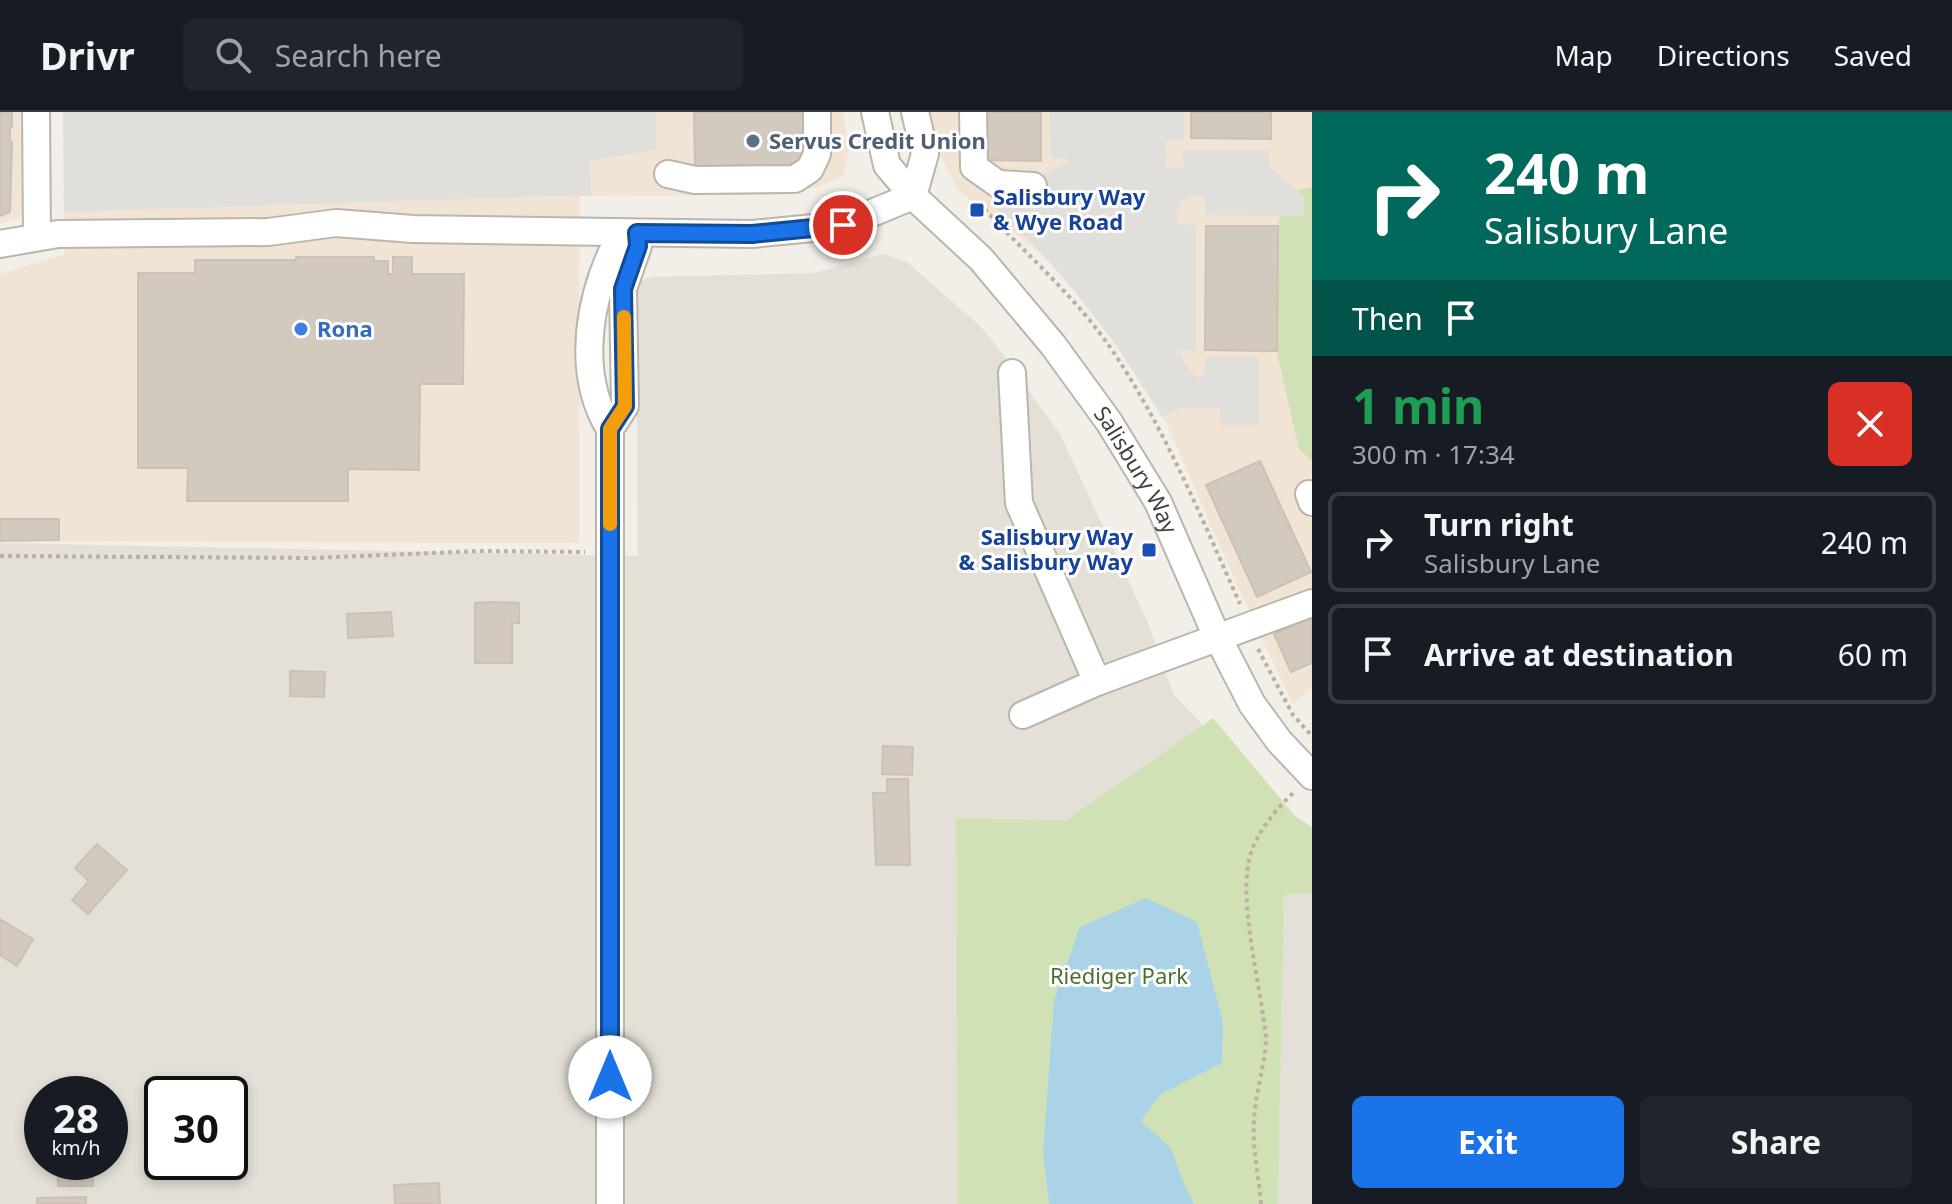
<!DOCTYPE html>
<html lang="en">
<head>
<meta charset="utf-8">
<style>
  body { margin:0; font-family:"Noto Sans",sans-serif; background:#20242c; color:#f1f3f6; height:100vh; display:flex; flex-direction:column; font-size:30px; white-space:nowrap }
  * { box-sizing:border-box; margin:0 }
  p { font-size:26px; color:#9ea1a6 }
  .icon { flex:none; width:44px; height:44px; fill:none; stroke:currentColor; stroke-width:2; stroke-linecap:round; stroke-linejoin:round }
  .map { position:relative; flex:1; overflow:hidden }
  .panel { display:flex; flex-direction:column; background:#171b24; width:640px }
  .panel>* { flex:none }
  .banner { background:#00695c; color:#fff; overflow:hidden }
  .speed { position:absolute; left:24px; top:964px; display:flex; gap:16px; font-size:40px; font-weight:700; text-align:center }
  .speed>* { display:grid; place-content:center; width:104px; height:104px; border-radius:50%; background:#171b24; box-shadow:0 4px 12px #0003; line-height:1 }
  .speed small { font-size:20px; font-weight:400 }
  .speed .limit { border:4px solid #111; border-radius:12px; background:#fff; color:#111 }
  .pin { position:absolute; display:grid; place-items:center; width:68px; height:68px; color:#fff; margin:-34px; border:4px solid #fff; border-radius:50%; box-shadow:0 2px 8px #0007 }
  .me { position:absolute; width:88px; margin:-44px; rotate:0deg; stroke-linejoin:round; filter:drop-shadow(0 0 6px #0008) }
  .turn { display:flex; align-items:center; gap:28px; height:168px; padding:0 40px; font-size:36px }
  .turn .icon { width:104px; height:104px; stroke-width:2.5 }
  .turn b { display:block; font-size:56px; line-height:68px }
  .then { display:flex; align-items:center; height:76px; padding:0 40px; background:#0003; gap:16px; font-size:30px }
  .round { display:grid; place-items:center; flex:none; width:84px; height:84px; border-radius:12px; background:#20242c }
  .head { display:flex; align-items:center; justify-content:space-between; height:136px; padding:0 40px }
  h1 { font-size:48px; font-weight:700; line-height:60px; color:#1e9e55 }
  .primary-button { display:flex; gap:16px; margin-top:auto; padding:16px 40px }
  .primary-button a { flex:1; height:92px; border-radius:12px; background:#1a73e8; color:#fff; font-size:32px; font-weight:700; line-height:92px; text-align:center }
  .primary-button a+a { background:#20242c; color:#f1f3f6 }
  ul { padding:0; list-style:none }
  li { display:flex; align-items:center; gap:24px; height:100px; margin:0 16px 12px; padding:0 24px; border:4px solid #363941; border-radius:12px }
  li div { flex:1 }
  li b { display:block; font-size:30px }
  li em { font-style:normal }
  header { display:flex; align-items:center; gap:48px; box-sizing:border-box; height:112px; padding:0 40px; background:#171b24; border-bottom:2px solid #363941 }
  header strong { font-size:38px }
  nav { display:flex; gap:44px; margin-inline-start:auto; font-size:28px }
  .search { width:560px; height:72px; background:#20242c; display:flex; align-items:center; gap:20px; box-sizing:border-box; padding:0 28px; border-radius:12px; color:#9ea1a6; font-size:30px }
  main { display:flex; flex:1; min-height:0 }
  .map>svg:first-child { display:block }
</style>
</head>
<body>
<header>
<strong>Drivr</strong>
<div class="search"><svg class="icon" aria-label="search" viewBox="0 0 24 24"><circle cx="10" cy="10" r="6"/><path d="M15 15l6 6"/></svg>Search here</div>
<nav><a>Map</a><a>Directions</a><a>Saved</a></nav>
</header>
<main>
<div class="map">
<svg width="1312" height="1092" viewBox="0 0 1312 1092">
  <rect width="100%" height="100%" fill="#f2eee8"/>
  <g fill="#e5e0d7" fill-rule="evenodd">
    <path d="M883,142l24,8 73,64 19,23 61,85 89,191 25,70 29,30 -137,95 -109,-2 1,386h-958v-661l638,13 -2,-272 14,-7 164,-4zM42,982h68v68h-68zM162,982h68v68h-68z"/>
    <path d="M1312,781v311h-34l6,-309z"/>
  </g>
  <g fill="#f2e4d5">
    <path d="M0,0h20l2,104 -22,8z"/>
    <path d="M63,0h780l6,35 -5,28 -26,12 -45,8 -193,1 -1,347 -579,-2v-267l65,-20z"/>
    <path d="M925,0h387v76l-10,27 -3,233 13,13v226l-19,18 -55,-118 -77,-176 -47,-71 -65,-80 -91,-70 -20,-40z"/>
  </g>
  <g fill="#d0e2b5">
    <path d="M1312,75v274l-13,-12 -22,-96 1,-127 2,-10 21,-1 -2,-26z"/>
    <path d="M1213,606l82,98 17,11v66l-28,2 -6,309h-320l-2,-386 110,2z"/>
  </g>
  <g fill="#e1dfdc">
    <path d="M63,0h593v38l-66,11 1,34 -527,17z"/>
    <path d="M1050,0h134v29h-19l1,27h17l1,-18h85v16l35,30v20l-99,-1v-16l-3,-3h-11l-11,5 -4,12 2,11 18,1v126l-16,-1 -1,3 13,21 8,4 5,-7v-14h54v68h-38l-1,-17h-41l-16,10 -47,-73 -42,-55 -40,-45 -40,-38 12,-15 63,-30 -2,-3 -16,-2z"/>
  </g>
  <path fill="#abd3e8" d="M1146,786l51,24 26,100 -1,41 -61,31 -20,27 30,27 14,38 9,18h-145l-6,-52 11,-152 26,-73z"/>
  <g fill="#d2c9bf" stroke="#ccc1b3" stroke-width="2">
    <path d="M0,0h12v15h-2v15h2l-2,70 -10,4z"/>
    <path d="M694,0h132l-15,38 -20,20 -96,1z"/>
    <path d="M981,0h60v49l-60,-1z"/>
    <path d="M1191,0h80v27l-80,-1z"/>
    <path d="M1206,114h72l-1,125 -72,-1z"/>
    <path d="M296,145h78v4h14v13h5v-17h19v17h52l-1,110h-43l-1,86 -71,-1v32h-161l1,-33h-50v-195h57v-13h101z"/>
    <path d="M1260,349l51,111 -54,25 -51,-112z"/>
    <path d="M0,407h59v21l-59,1z"/>
    <path d="M493,490l26,1v20h-7v40h-37v-60z"/>
    <path d="M391,500l2,24 -45,2 -1,-24z"/>
    <path d="M1312,505v46l-21,9 -17,-38z"/>
    <path d="M290,559l35,1 -1,25 -34,-1z"/>
    <path d="M883,634l30,1 -1,28 -30,-1z"/>
    <path d="M887,667h21l2,86h-34l-3,-72h14z"/>
    <path d="M97,732l30,26 -39,44 -16,-14 17,-19 -14,-13z"/>
    <path d="M0,807l33,20 -16,27 -17,-11z"/>
    <rect x="58" y="1050" width="35" height="24"/>
    <path d="M439,1071l1,21h-45l-1,-19z"/>
    <path d="M86,1085v7h-49v-6z"/>
  </g>
  <g fill="none" stroke-linecap="round" stroke-linejoin="round">
    <defs>
      <g id="minor">
        <path d="M36,0l1,124"/>
        <path id="s1" d="M875,0l12,53 26,31 68,63 72,86 56,77 49,80 55,126 39,76 27,37 33,35"/>
        <path d="M973,0l1,55 24,17 35,2"/>
        <path d="M668,62l27,6 100,-1 15,-10 7,-15v-42"/>
        <path d="M913,84l12,-42 -10,-42"/>
        <path d="M0,132l58,-10 210,-2 68,-9 77,6 339,5 91,-9 70,-29"/>
        <path d="M1012,261l7,130 78,179 215,-79"/>
        <path d="M610,317l15,-23 -2,-117 15,-43 -1,-13"/>
        <path d="M1309,382l3,8"/>
        <path d="M1023,603l74,-33"/>
        <path d="M610,1092v-775c-29,-46 -24,-106 -7,-155 4,-9 7,-21 13,-28 5,-6 14,-10 21,-13"/>
      </g>
    </defs>
    <use href="#minor" stroke="#bcb5ac" stroke-width="30"/>
    <g stroke="#bdb09e" stroke-width="4" stroke-dasharray="4 4" stroke-linecap="butt">
      <path d="M979,91c45,50 97,93 135,150 52,78 88,166 126,251"/>
      <path d="M0,444l313,2 166,-7 106,1"/>
      <path d="M1258,537l35,66 19,21"/>
      <path d="M1261,1092c-2,-27 -9,-56 -7,-83 1,-28 11,-54 12,-82 -4,-52 -32,-146 -13,-192 9,-21 24,-38 41,-55"/>
    </g>
    <use href="#minor" stroke="#fff" stroke-width="26"/>
  </g>
  <g fill="none" stroke-linecap="round" stroke-linejoin="round">
    <defs>
      <path id="route" d="M610,965v-648l15,-23 -2,-117 15,-43 -1,-13 115,1 91,-9"/>
    </defs>
    <use href="#route" stroke="#114b97" stroke-width="20"/>
    <use href="#route" stroke="#1a73e8" stroke-width="14"/>
    <path stroke="#f59e0b" stroke-width="14" d="M610,412v-95l15,-23 -1,-89"/>
  </g>
  <circle fill="#5c6f8a" stroke="#fff" stroke-width="3" cx="753" cy="29" r="8"/>
  <g fill="#1a4fb4" stroke="#fff" stroke-width="3">
    <rect x="969" y="90" width="16" height="16" rx="4"/>
    <rect x="1141" y="430" width="16" height="16" rx="4"/>
  </g>
  <circle fill="#3f7fe0" stroke="#fff" stroke-width="3" cx="301" cy="217" r="8"/>
  <g text-anchor="middle" stroke-width="6" stroke-linejoin="round" paint-order="stroke">
    <g font-size="22" font-weight="bold" fill="#4e5e75" stroke="#fff" text-anchor="start">
      <text x="769" y="37">Servus Credit Union</text>
    </g>
    <g font-size="22" font-weight="bold" fill="#164399" stroke="#fff" text-anchor="start">
      <text x="993" y="93">Salisbury Way<tspan x="993" dy="25">&amp; Wye Road</tspan></text>
      <text x="1133" y="433" text-anchor="end">Salisbury Way<tspan x="1133" dy="25">&amp; Salisbury Way</tspan></text>
    </g>
    <g font-size="22" font-weight="bold" fill="#366cbe" stroke="#fff" text-anchor="start">
      <text x="317" y="225">Rona</text>
    </g>
    <g font-size="22" fill="#453f37" stroke="#fff">
      <text dy="8" stroke="none"><textPath href="#s1" startOffset="450">Salisbury Way</textPath></text>
    </g>
    <g font-size="22" fill="#4d7031" stroke="#fff">
      <text x="1119" y="872">Riediger Park</text>
    </g>
  </g>
</svg>
<div class="speed"><div>28<small>km/h</small></div><div class="limit">30</div></div>
<div class="pin" style="left:843px;top:113px;background:#d93025"><svg class="icon" aria-label="arrive" viewBox="0 0 24 24"><path d="M6 21V4h12l-3 4 3 4H6"/></svg></div>
<svg class="me" style="left:610px;top:965px" viewBox="-20 -20 40 40"><circle r="19" fill="#fff"/><path d="M0-13L10 11 0 6-10 11z" fill="#1a73e8"/></svg>
</div>
<section class="panel">
<div class="banner">
<div class="turn"><svg class="icon" aria-label="right" viewBox="0 0 24 24"><path d="M7 20v-9h11M14 6l5 5-5 5"/></svg><div><b>240 m</b>Salisbury Lane</div></div>
<div class="then">Then<svg class="icon" aria-label="arrive" viewBox="0 0 24 24"><path d="M6 21V4h12l-3 4 3 4H6"/></svg></div>
</div>
<div class="head"><div><h1>1 min</h1><p>300 m · 17:34</p></div><a class="round" style="background:#d93025;color:#fff"><svg class="icon" aria-label="close" viewBox="0 0 24 24"><path d="M6 6l12 12M18 6L6 18"/></svg></a></div>
<ul>
<li><svg class="icon" aria-label="right" viewBox="0 0 24 24"><path d="M7 20v-9h11M14 6l5 5-5 5"/></svg><div><b>Turn right</b><p>Salisbury Lane</p></div><em>240 m</em></li>
<li><svg class="icon" aria-label="arrive" viewBox="0 0 24 24"><path d="M6 21V4h12l-3 4 3 4H6"/></svg><div><b>Arrive at destination</b></div><em>60 m</em></li>
</ul>
<div class="primary-button"><a>Exit</a><a>Share</a></div>
</section>
</main>
</body>
</html>
